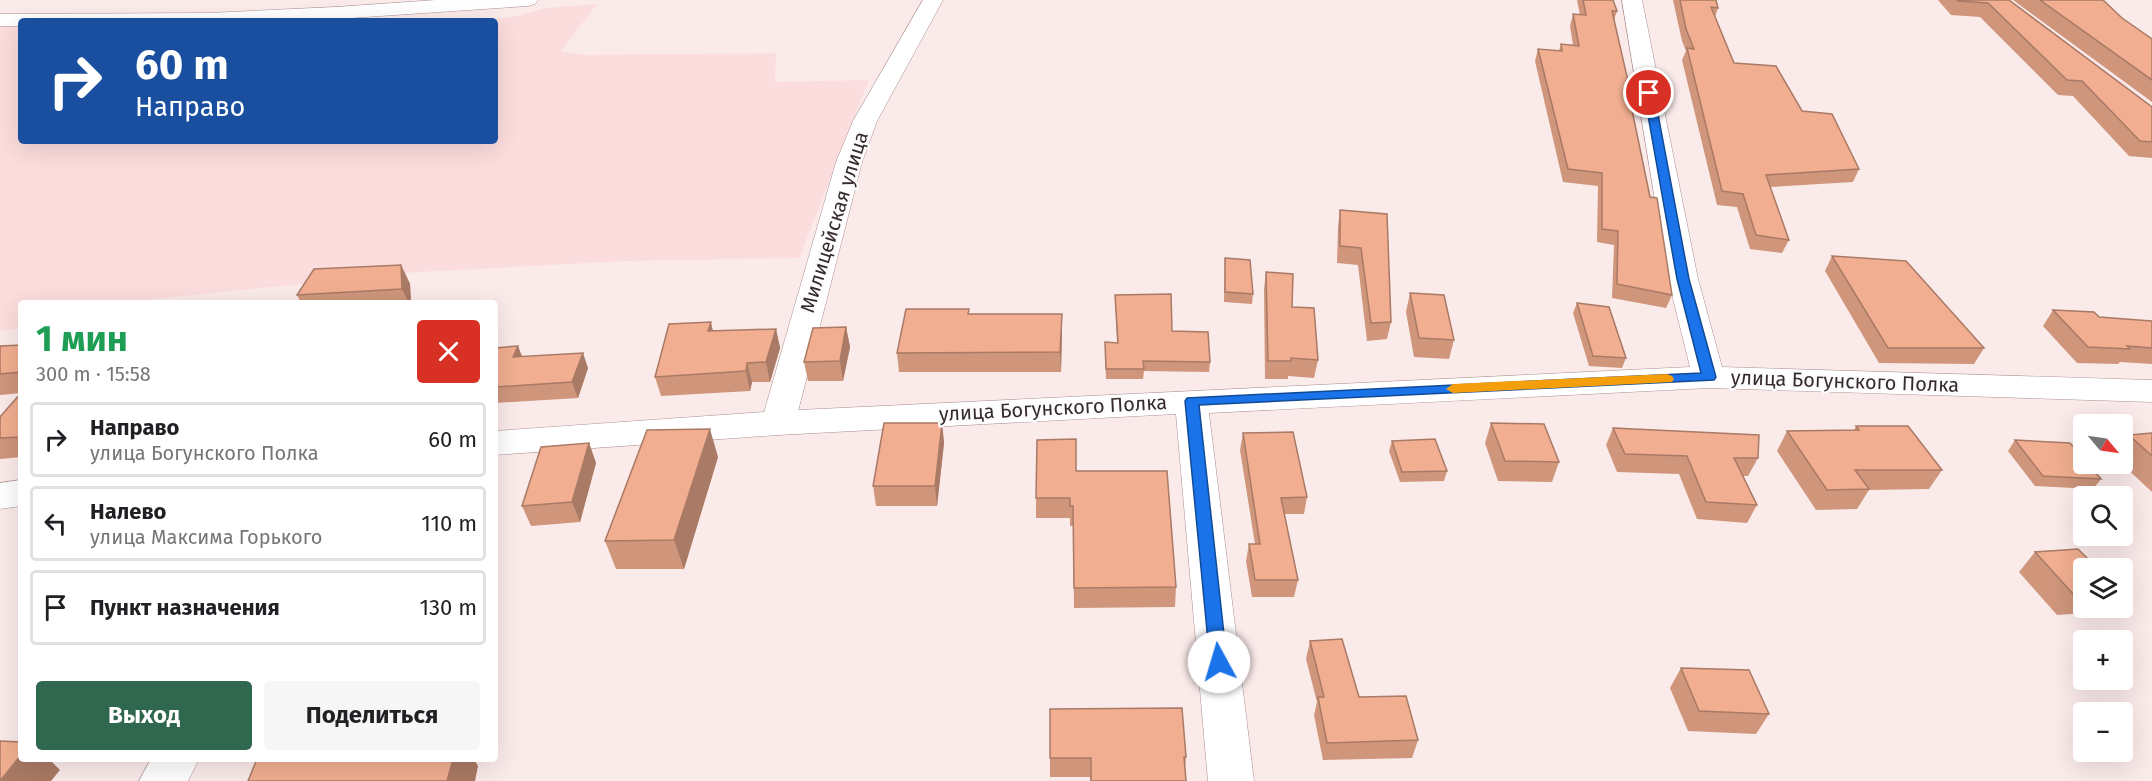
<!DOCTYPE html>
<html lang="ru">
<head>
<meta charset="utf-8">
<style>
  body { margin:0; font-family:"Fira Sans",sans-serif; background:#f6f6f6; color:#202124; height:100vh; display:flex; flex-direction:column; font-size:22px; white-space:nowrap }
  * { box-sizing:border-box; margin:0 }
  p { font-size:20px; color:#757577 }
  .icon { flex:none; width:33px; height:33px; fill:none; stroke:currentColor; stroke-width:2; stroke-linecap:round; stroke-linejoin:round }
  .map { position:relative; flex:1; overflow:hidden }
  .panel { position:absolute; left:18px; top:300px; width:480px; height:462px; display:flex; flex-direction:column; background:#fff; border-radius:6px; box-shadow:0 6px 24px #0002 }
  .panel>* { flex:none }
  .banner { position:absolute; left:18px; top:18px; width:480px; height:126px; border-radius:6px; box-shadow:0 6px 24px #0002; background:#1a4fa0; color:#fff; overflow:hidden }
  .needle { width:39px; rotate:119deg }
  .fabs { position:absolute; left:2073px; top:414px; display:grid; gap:12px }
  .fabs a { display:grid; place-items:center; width:60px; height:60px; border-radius:6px; background:#fff; box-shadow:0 6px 24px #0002; font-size:30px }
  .pin { position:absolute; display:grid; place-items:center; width:51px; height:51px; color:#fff; margin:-26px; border:3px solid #fff; border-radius:50%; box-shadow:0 2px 6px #0007 }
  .me { position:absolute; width:66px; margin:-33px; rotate:354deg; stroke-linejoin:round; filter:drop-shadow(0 0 4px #0008) }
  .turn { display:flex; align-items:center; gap:21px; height:126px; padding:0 18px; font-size:27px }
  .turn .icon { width:78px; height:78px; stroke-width:2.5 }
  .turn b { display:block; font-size:42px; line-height:51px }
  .round { display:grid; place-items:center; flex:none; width:63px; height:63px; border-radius:6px; background:#f6f6f6 }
  .summary { display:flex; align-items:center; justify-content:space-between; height:102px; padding:0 18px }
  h1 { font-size:36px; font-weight:700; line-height:45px; color:#1e9e55 }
  .cta { display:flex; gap:12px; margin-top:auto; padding:12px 18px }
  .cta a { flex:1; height:69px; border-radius:6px; background:#30684f; color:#fff; font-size:24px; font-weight:700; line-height:69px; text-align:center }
  .cta a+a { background:#f6f6f6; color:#202124 }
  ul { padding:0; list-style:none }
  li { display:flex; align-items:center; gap:18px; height:75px; margin:0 12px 9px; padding:0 6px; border:3px solid #e0e0e0; border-radius:6px }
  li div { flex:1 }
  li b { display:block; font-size:22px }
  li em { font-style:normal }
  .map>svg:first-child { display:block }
</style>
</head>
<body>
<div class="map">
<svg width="2152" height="781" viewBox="0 0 2152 781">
  <rect width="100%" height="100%" fill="#fbeaea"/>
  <path fill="#fcddde" d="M597,4l-36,47 24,4 191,-2 -1,29 94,-2 -70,178 -173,3 -208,11 -303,31h-94v25l-21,3v-305l21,-1v116h474v-120h-186l200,-3 37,-10z"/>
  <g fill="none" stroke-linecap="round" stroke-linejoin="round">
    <defs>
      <g id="street">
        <path d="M923,0h20l-66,121 -15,41 -67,261 -5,8 -12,4 -12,-4 -5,-8 75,-261 17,-41z"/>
        <path d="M336,7l7,2 3,4 -3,4 -43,4h-279v5h-21v-12l209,-1z"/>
      </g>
      <g id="secondary">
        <path d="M436,0h102l-3,4 -7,2 -192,13 -7,-2 -3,-4 3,-4 7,-2z"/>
        <path d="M1622,0h20l56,279 24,88 430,13v22l-443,-14 -500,25 45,368h-46l-32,-367 -398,21 -283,20v-24l283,-20 912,-44 -22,-88z"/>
        <path d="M21,480v26l-21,3v-26z"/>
        <path d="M151,759h48l-11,22h-49z"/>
      </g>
    </defs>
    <use href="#street" stroke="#aa8f90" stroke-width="1"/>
    <use href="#secondary" stroke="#aa8f90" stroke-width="1"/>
    <use href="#street" fill="#fff" fill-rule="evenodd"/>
    <use href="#secondary" fill="#fff" fill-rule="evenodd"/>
  </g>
  <g fill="#cf967c">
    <path d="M1577,0h36l4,11 -3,9 36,177 22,98 -6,13 -54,-10 2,-53 -17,-3 1,-56 -35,-4 -28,-121 3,-12 21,2 2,-7 12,1 -3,-19 3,-12 7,1z"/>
    <path d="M1673,0h43l2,8 -3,9 19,46 68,48 57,58 -6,13 -83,5 19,53 -7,13 -32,-4 -13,-42 -20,-2 -35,-145 4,-9 -4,-10z"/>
    <path d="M1938,0h71l143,107v51l-23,-2 -56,-60 -15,-1 -78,-78 -29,-2z"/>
    <path d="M2013,0h90l19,18 30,21v63z"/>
    <path d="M1340,210l47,4 4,108 -4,17 -20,2 -9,-76 -21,-2 1,-36z"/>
    <path d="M1832,256l152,92 -10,16 -95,-1 -54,-92z"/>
    <path d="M1225,258l28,36 -1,10 -28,-2z"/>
    <path d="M401,265l9,19 1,19h-110l-4,-8z"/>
    <path d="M1266,272l26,35 26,53 -4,18 -26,-2v3h-23l-1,-90z"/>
    <path d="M1410,293l44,47 -5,19 -35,-2 -8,-45z"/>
    <path d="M1115,295l57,36 38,31 -1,10 -65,-1 -1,8h-37l-1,-27 12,-9z"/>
    <path d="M1577,303l49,55 -4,10 -33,-2 -16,-53z"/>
    <path d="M969,309v5h93l-1,58h-162l-2,-19z"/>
    <path d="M2053,310l46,7 53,4v43l-32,-2 -2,2 -41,-1 -34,-37z"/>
    <path d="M846,327l4,20 -7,34h-35l-4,-19z"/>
    <path d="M776,329l4,19 -10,34h-18l-2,9 -89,5 -6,-19 58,-46z"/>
    <path d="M21,345v112l-21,2v-42l21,-24 -21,2v-49z"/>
    <path d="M495,348l27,9 66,11 -10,30 -83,5z"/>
    <path d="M942,423l2,20 -7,63h-61l-3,-20z"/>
    <path d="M1491,423l68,39 -7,20 -54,-1 -13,-38z"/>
    <path d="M1856,426l86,44 -13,19 -60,1 -12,19 -41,1 -39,-59 10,-20 67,-1z"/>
    <path d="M1613,428l145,30 -10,18h-5l14,29 -10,18 -50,-4 -18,-45 -62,-2 -11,-27z"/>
    <path d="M1243,433l64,64 -3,17h-20l14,66 -4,17h-42l-6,-36 3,-17h6l-15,-94z"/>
    <path d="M2152,433v59l-30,-28v-20l7,-9z"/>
    <path d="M2015,440l86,39 -8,10 -58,-3 -27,-35z"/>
    <path d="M1392,441l55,30 -3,10 -44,1 -11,-31z"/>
    <path d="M589,443l7,20 -16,59 -49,4 -9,-20z"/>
    <path d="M718,457l-34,112h-68l-11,-28z"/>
    <path d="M1076,471l100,116 -1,20 -101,1 -1,-82h-3v-8h-34v-20z"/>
    <path d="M2035,552l49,16v40h21l-4,4 -44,3 -38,-43z"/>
    <path d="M1310,641l49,56 59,43 -6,18 -89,2 -9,-45 3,-13 -11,-43z"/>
    <path d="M1681,668l88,46 -13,20 -68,-3 -18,-43z"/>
    <path d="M1186,757l-1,12 1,12h-95l-1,-4h-40v-19z"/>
  </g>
  <g fill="#a97a65">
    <path d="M401,265l9,19 1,19h-2l-7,-14z"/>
    <path d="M1062,314v19l-1,39 -1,-20z"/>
    <path d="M711,322l4,19 -7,-10z"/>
    <path d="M846,327l4,20 -7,34 -3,-20z"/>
    <path d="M776,329l4,19 -10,34 -4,-20z"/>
    <path d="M518,346l6,15 -11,-4z"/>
    <path d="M583,353l5,15 -10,30 -6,-16z"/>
    <path d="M747,363l5,19 -2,9 -4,-20z"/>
    <path d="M942,423l2,20 -7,63 -2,-20z"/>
    <path d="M710,429l8,28 -34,112 -10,-29z"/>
    <path d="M589,443l7,20 -16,59 -8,-20z"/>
    <path d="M21,755v4h28l11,11 -9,11h-51z"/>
    <path d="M453,759h21l4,7 -3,15h-28z"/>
  </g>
  <g fill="#f1ae90" stroke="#a97a65" stroke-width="1.5">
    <path d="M1583,0h30l4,11h-5l16,70h-2l24,116 7,1 15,97 -55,-11 1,-53 -16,-2v-56l-34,-4 -30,-120 24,2 -1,-7 18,2 -6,-32 13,1z"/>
    <path d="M1680,0h36l2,8 -7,-1 23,56 42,3 26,45 30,3 27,55 -93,6 23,65 -33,-5 -13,-41 -21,-3 -35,-143 7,1 -8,-20z"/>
    <path d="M1957,0h52l143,107v35l-12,-1 -58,-60 -15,-1 -79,-77 -30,-2z"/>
    <path d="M2040,0h63l19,18 30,21v41z"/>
    <path d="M1340,210l47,4 4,108 -20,1 -10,-75 -21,-2z"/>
    <path d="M1832,256l74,5 78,87h-96z"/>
    <path d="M1225,258l25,2 3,34 -28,-2z"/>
    <path d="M401,265l1,24 -105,6 17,-26z"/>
    <path d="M1266,272l27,2 -1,33 22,1 4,52 -27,-2v3h-23z"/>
    <path d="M1410,293l34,2 10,45 -35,-2z"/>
    <path d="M1171,294l1,37 36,1 2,30 -67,-1 1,8h-38l-1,-27 13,1 -3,-48z"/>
    <path d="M1577,303l32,4 17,51 -33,-2z"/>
    <path d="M906,309h63l-1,5h94l-2,38 -163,1z"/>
    <path d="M2053,310l41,2 5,5 53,4v27l-25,-2 3,3 -42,-2z"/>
    <path d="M711,322l-3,9 68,-2 -10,33 -19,1 -1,8 -91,6 14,-53z"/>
    <path d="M846,327l-6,34 -36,1 9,-34z"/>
    <path d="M21,345v27l-21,2v-28z"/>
    <path d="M518,346l-5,11 70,-4 -11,29 -77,5v-39z"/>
    <path d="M21,393v44l-21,1v-21z"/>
    <path d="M884,423h58l-7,63h-62z"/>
    <path d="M1491,423l53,1 15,38 -54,-1z"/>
    <path d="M1856,426h52l34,44h-87l14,19 -42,1 -40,-59 72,-1z"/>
    <path d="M1613,428l146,7 -1,23h-24l23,47 -51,-3 -19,-46 -62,-2z"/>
    <path d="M710,429l-36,111 -69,1 42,-111z"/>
    <path d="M1293,432l14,65 -26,1 17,82h-43l-6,-36h11l-17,-111z"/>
    <path d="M2152,433v23l-23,-21z"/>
    <path d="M1076,439v32h91l9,116 -102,1 -1,-82h-3v-8h-34l1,-58z"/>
    <path d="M1435,439l12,32 -45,1 -10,-31z"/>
    <path d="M2015,440l55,3 14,15v6h4l13,15 -58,-3z"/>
    <path d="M589,443l-17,59 -50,4 19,-59z"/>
    <path d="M2078,549l19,19h-13v26l-10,1 -39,-43z"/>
    <path d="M1342,639l17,58 47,-1 12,44 -91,3 -9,-46h6l-14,-56z"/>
    <path d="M1681,668l68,2 20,44 -70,-3z"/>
    <path d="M1182,708l4,49h-2l2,24h-95v-23h-41v-49z"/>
    <path d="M0,741l21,1v13l-21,26z"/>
    <path d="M257,759h196l-6,22h-199z"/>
  </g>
  <path fill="#1a73e8" stroke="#114b97" stroke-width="1.5" d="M1649,90l5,3 35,186 27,98 -2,3 -515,25 28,257 -2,5 -6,2 -6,-2 -3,-5 -25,-261 2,-3 514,-25 -24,-94 -33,-186z"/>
  <path fill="#f59e0b" d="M1667,374l5,2 2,3 -2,3 -219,11 -7,-4 7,-5z"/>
  <g text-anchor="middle" stroke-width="5" stroke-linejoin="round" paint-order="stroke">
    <g font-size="20" fill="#362b2c" stroke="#fcfcfc">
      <text transform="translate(834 222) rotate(-73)" y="7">Милицейская улица</text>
      <text transform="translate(1845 381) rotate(2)" y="7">улица Богунского Полка</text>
      <text transform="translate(1053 408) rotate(-3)" y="7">улица Богунского Полка</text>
    </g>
  </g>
</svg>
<div class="fabs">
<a><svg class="needle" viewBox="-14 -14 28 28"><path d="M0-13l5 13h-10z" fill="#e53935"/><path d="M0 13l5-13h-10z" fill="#757577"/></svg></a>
<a><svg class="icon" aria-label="search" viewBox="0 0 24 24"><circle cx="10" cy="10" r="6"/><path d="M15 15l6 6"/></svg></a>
<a><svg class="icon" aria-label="layers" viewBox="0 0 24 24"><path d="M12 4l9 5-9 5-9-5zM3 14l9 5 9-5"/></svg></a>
<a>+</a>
<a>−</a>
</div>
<div class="pin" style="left:1649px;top:93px;background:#d93025"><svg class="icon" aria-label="arrive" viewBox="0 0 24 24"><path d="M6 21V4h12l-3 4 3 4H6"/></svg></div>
<svg class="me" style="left:1219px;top:662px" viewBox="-20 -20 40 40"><circle r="19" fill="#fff"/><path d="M0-13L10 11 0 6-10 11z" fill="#1a73e8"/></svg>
<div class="banner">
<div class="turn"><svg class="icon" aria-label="right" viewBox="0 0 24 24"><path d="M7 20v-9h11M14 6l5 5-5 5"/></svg><div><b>60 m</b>Направо</div></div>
</div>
<section class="panel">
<div class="summary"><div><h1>1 мин</h1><p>300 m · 15:58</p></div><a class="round" style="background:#d93025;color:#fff"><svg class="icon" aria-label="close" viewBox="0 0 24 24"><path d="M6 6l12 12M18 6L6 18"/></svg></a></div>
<ul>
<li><svg class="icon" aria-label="right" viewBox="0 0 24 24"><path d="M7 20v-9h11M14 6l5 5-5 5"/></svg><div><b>Направо</b><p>улица Богунского Полка</p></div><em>60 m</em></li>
<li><svg class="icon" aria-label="left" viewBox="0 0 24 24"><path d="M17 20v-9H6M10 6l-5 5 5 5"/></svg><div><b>Налево</b><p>улица Максима Горького</p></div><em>110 m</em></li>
<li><svg class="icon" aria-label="arrive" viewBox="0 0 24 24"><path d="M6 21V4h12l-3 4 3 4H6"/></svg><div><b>Пункт назначения</b></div><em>130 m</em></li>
</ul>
<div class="cta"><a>Выход</a><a>Поделиться</a></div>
</section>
</div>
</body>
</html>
